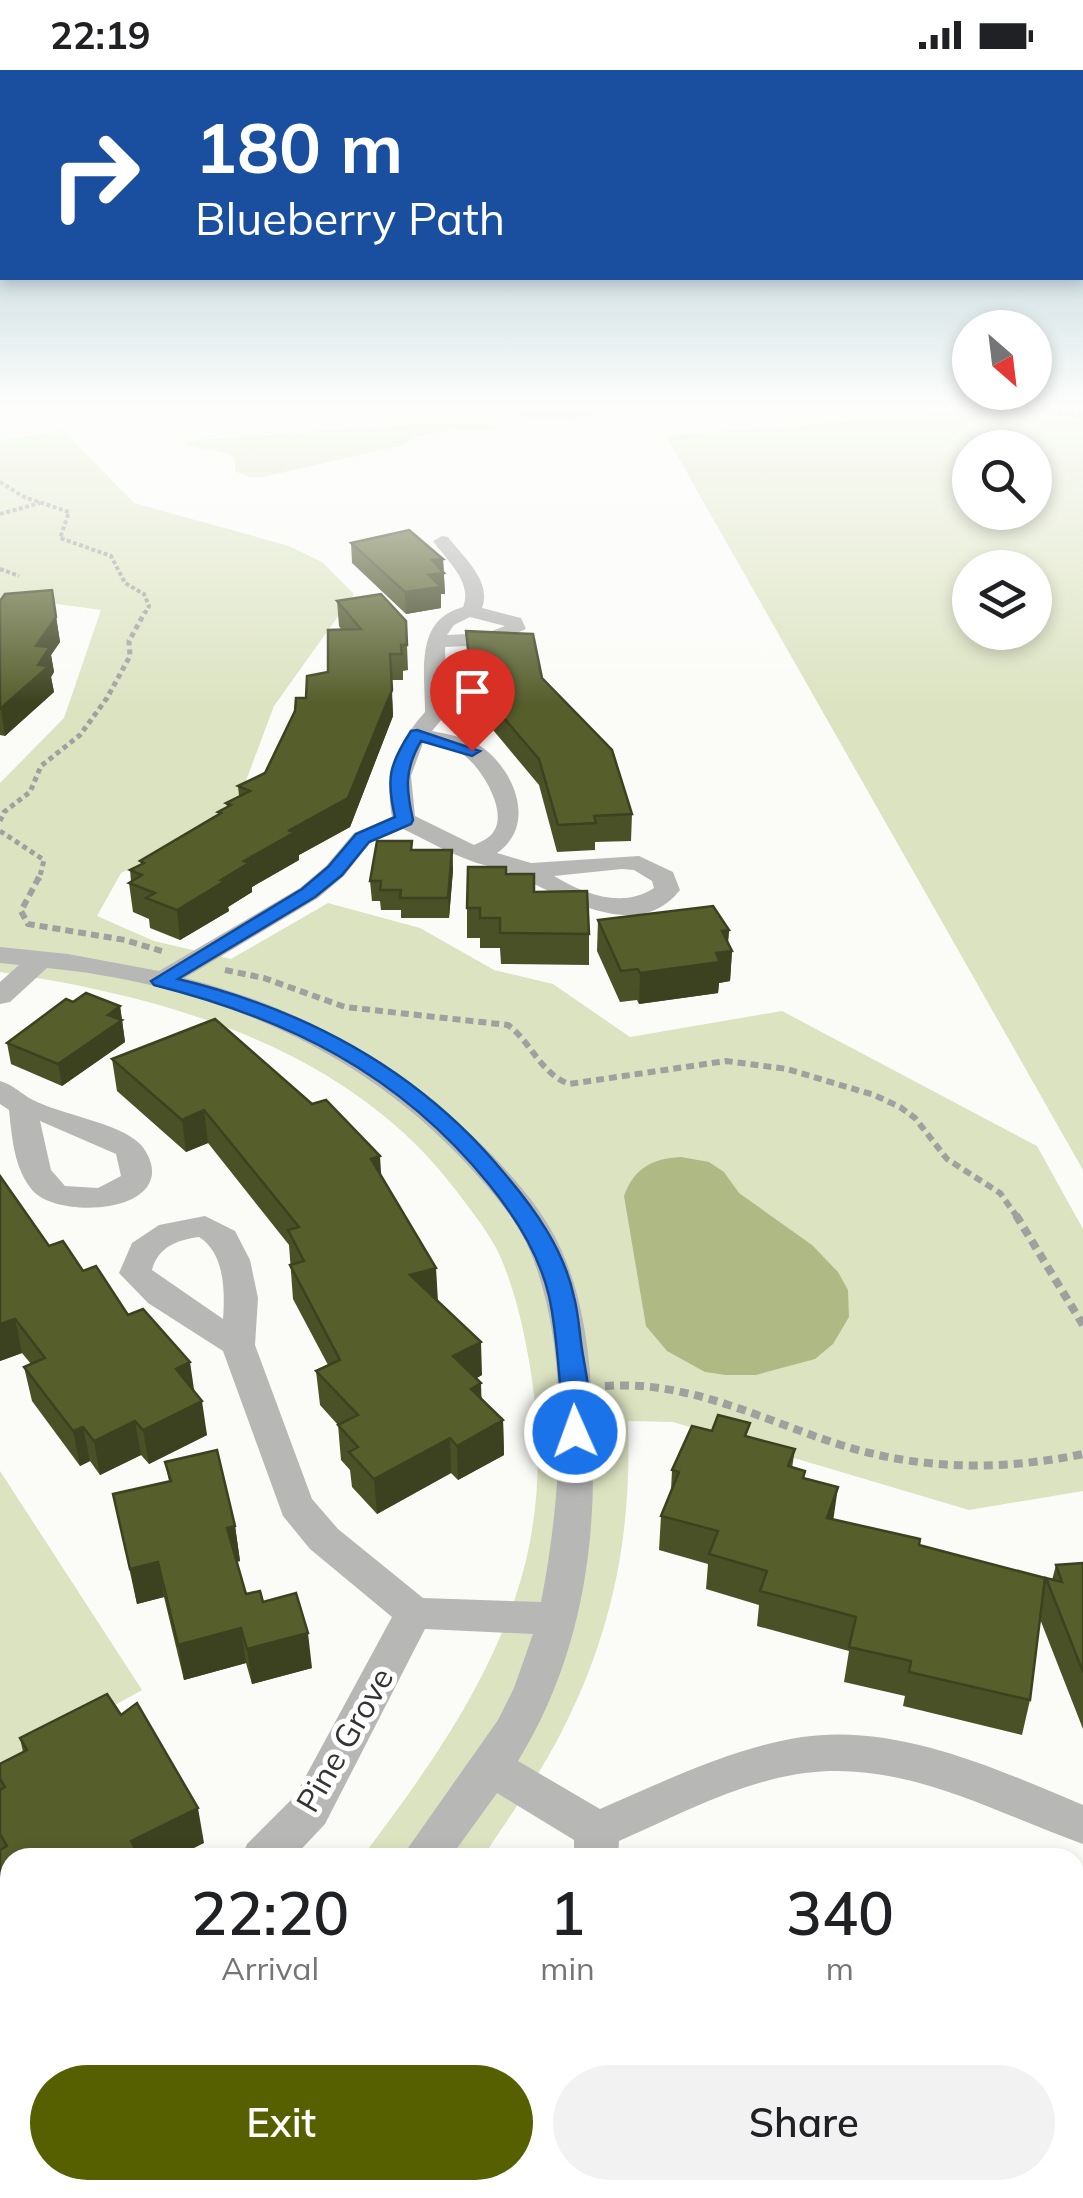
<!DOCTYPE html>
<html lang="en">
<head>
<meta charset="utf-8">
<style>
  body { margin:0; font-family:Mulish,sans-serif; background:#f2f2f2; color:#202124; height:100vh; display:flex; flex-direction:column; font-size:38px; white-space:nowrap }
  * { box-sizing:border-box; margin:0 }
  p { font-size:32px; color:#757577 }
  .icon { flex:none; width:55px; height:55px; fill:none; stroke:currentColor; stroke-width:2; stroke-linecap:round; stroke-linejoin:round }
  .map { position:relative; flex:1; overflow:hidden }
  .drawer { position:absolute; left:0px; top:1778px; width:1085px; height:352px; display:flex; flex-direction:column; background:#fff; border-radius:30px 30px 0 0; box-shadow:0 5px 15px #0003 }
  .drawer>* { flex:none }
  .guide { position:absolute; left:0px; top:0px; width:1085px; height:210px; box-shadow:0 5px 15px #0003; background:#1a4fa0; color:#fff; overflow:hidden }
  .needle { width:65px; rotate:152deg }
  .tools { position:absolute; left:952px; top:240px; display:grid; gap:20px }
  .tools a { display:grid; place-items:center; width:100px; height:100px; border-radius:50%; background:#fff; box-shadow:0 5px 15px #0003; font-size:50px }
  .pin { position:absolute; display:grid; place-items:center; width:85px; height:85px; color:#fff; margin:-102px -42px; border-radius:50% 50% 50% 0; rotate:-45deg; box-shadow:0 0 10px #0007 }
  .pin .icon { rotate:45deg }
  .me { position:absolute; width:110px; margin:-55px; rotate:358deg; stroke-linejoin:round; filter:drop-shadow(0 0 8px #0008) }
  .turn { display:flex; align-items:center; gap:35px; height:210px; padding:0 30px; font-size:45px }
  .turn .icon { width:130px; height:130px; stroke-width:2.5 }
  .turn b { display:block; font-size:70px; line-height:85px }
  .eta { display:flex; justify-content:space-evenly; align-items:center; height:170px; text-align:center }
  .eta b { font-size:60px; font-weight:600; line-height:70px }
  .button { display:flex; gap:20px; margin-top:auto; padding:20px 30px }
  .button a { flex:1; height:115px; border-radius:60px; background:#566000; color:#fff; font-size:40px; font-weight:600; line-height:115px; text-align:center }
  .button a+a { background:#f2f2f2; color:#202124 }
  .status { display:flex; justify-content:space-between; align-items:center; height:70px; padding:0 50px; background:#fff; direction:ltr }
  .status svg { height:28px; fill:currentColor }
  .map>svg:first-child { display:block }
</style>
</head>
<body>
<div class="status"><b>22:19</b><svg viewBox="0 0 49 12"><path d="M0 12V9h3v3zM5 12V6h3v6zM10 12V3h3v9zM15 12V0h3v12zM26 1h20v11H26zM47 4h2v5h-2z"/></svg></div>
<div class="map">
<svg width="1083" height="2128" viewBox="0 0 1083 2128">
  <rect width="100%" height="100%" fill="#fbfcf8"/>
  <g fill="#dce3c1" fill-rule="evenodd">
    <path d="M517,336h111l-55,13 -48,-2 -12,-4z"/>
    <path d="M985,336h98v764l-417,-734 333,-26zM970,378h65v64h-65zM970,498h65v64h-65z"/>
    <path d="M414,354h68l20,4c-32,4 -76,-1 -102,18l-137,31h-14l-14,-6v-11l-6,-6 -40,-8 -2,-5z"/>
    <path d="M64,361l70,72 155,43 33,16 32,32 -80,112 -33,88 -61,50 -59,29 -24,43 57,25 77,18 97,-56 92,25 74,42 59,14 77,53 152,-26 255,135 46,83v262l-114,19 -296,-88 -45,-1c4,113 -15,211 -67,312 -22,43 -52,84 -78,124h-121c61,-81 120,-162 153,-259 25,-72 28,-150 16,-225 -6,-39 -15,-80 -31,-117 -10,-22 -27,-43 -42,-63 -107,-144 -288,-196 -458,-221v-189l64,-65 37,-108 -44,-6h-57v-164z"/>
    <path d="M0,1401l142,219 -142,79z"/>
    <path d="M0,1870l10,21v229h316l6,8h-332z"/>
  </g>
  <path fill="#afb984" d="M681,1087l28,5 15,10 15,21 73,52 26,27 10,18 1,27 -16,27 -18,15 -59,16h-30l-21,-3 -38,-21 -21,-25 -22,-130c11,-29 28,-37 57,-39z"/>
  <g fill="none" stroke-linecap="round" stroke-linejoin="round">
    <g stroke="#a0a09e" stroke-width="4" stroke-dasharray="4 2.5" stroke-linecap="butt">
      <path d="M1020,336l63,11"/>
      <path d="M0,412l24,15 45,15 -9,26 51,18 14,27 19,11 5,12 -5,9"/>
      <path d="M0,444l40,-11"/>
      <path d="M0,499l19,7"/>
    </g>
    <g stroke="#a0a09e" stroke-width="5" stroke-dasharray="5 4" stroke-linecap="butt">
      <path d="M0,751l4,-9 26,-20 11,-26 39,-31 27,-37 23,-42 -1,-15 16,-29"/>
      <path d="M0,761l44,29 -5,20"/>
    </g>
    <g stroke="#a0a09e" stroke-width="6" stroke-dasharray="8 5" stroke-linecap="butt">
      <path d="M39,807l-18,34 7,13 97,16 40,12"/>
      <path d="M225,900l39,8 81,29 163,18c23,17 33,49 61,59l157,-23 61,8 87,26 26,12 15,11 32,41 53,34 18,25"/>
    </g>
    <g stroke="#a0a09e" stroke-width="8" stroke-dasharray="9 6" stroke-linecap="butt">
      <path d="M1016,1145l67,110"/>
      <path d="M605,1316c85,-6 157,34 236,59 79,25 161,26 242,9"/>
    </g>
    <g fill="#b7b7b6" fill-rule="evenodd">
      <path d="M442,466l6,1c16,21 44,44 34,71l39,10 5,11 -36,16 -45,2 2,66 -15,18c15,3 33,6 47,14 35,23 59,80 18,108l34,10 108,-7 34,16 7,18c-45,57 -123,2 -170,-17 -14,-6 -30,-8 -44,-14 -21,-8 -42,-20 -63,-30l-33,14 -26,33 -26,22 -133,80c118,30 220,87 304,174 28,29 56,61 72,97 31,69 32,149 32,223 0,103 -21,201 -75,289l82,48c65,-28 131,-61 202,-72 96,-14 195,32 281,68v39c-90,-32 -179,-84 -278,-71 -66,9 -126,42 -186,68l-1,17h-44v-18l-77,-47 -47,65h-49l97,-138 16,-32 19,-54 -108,-5 -100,195 -32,34h-52l6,-14 48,-48 97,-179 -82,-68 -27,-33 -60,-165 -75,-48 -29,-30 13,-30 27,-18 46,-9 30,15 15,29 8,38 -3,47 57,154 26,30 85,69 118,4c21,-106 31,-250 -11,-351 -15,-35 -42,-64 -67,-91 -109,-116 -260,-177 -416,-192l-37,34 -10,2v-22l19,-17 -19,-2v-16l68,7 91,17 141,-83 26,-22 28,-33 38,-16c-8,-44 4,-72 33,-105 0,-40 -11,-92 38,-105 10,-25 -16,-46 -30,-66zM470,547l35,9 -18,7 -40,2 7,-10zM423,673c13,2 28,4 39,11 18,11 46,56 32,77 -4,7 -13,11 -20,14l-59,-29 -4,-40zM622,799l12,1 18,11 2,7c-32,21 -70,6 -100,-12zM199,1167c26,16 26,55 24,82l-71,-49c6,-23 25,-30 47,-33z"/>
      <path d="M0,1011c14,4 21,13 33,19 26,14 87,23 107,44 8,8 15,24 11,35 -11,36 -96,36 -118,12 -19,-22 -21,-53 -24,-81l-9,-6zM40,1051l76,33 5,22 -23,12 -33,-2 -14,-16z"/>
      <path d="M21,2120h62l-4,8h-62z"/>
      <path d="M676,2120h52l4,8h-52z"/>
    </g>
  </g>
  <g fill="#4a5126">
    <path d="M351,473l92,16 2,35h-4v14l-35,6 -54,-51z"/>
    <path d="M52,520l8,52 -9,13 3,17 -3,5 3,15 -49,44 -5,-1v-134z"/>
    <path d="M337,531l69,20 2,49 -5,1v9h-12l2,36 -43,111 -51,28v5l-47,27v5l-24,15 1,4 -49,29 -30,-12 -1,-9 -16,-7 -4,-29 2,-2 -1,-11 11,-6 -1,-3 78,-46v-3l9,-5 -1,-4 13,-7 -1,-10 27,-13 41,-75 22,-26 13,-43 -2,-3z"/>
    <path d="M466,561l76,47 90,136 -1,27 -36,1v8l-38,2 -18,-67 -67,-80 -5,-51z"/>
    <path d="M412,780h40l1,20 -4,48h-48v-8h-20l-1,-9h-8l-2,-20z"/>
    <path d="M506,804l28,18 55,42v31l-88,-1 -1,-16h-20v-10h-13v-30z"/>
    <path d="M598,850l131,10 -1,13 4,8 -2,30 -11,2 -1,10 -79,11 -2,-4 -17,2 -23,-51z"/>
    <path d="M73,932l47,4 5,36 -63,44 -51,-22 -4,-21z"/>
    <path d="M112,989l269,116 57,126 44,74 -5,3 5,22 21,20 1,35 -46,25 -7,-7 -74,41 -25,-27 -2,-17 -9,-10 -3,-35 -18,-20 -4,-34 12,-6 -35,-66 -4,-54 -81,-102 -22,9 -69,-61z"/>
    <path d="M0,1106l49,70 34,25 45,44 66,76 13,44 -58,29 -8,-9 -41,20 -10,-14 -10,5 -48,-65 -8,-34 7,-3 -9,-11 -22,8z"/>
    <path d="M712,1361l37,6 46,12 -3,19 13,3 -1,7 29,41 86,26 133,35 4,-15 27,-2v166l-43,-110 -10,81 -8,35 -119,-29 2,-10 -61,-14 5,-31 -92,-25 2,-21 -53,-16 2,-25 -49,-14 2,-34 10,-26 1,-20z"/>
    <path d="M165,1392l70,64 5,35 -3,1 9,32 17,8 49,66 -60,16 -6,-21 -62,17 -20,-83 -27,7 -24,-110 56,-13z"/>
    <path d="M20,1668l184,105 -194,15v55l-10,-23v-126l23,-12z"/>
    <path d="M1083,1832v228l-8,-11v-215z"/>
    <path d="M374,2120h156l-6,8h-141z"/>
    <path d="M882,2120h146l-12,8h-128z"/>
  </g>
  <g fill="#3c421f">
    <path d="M443,489l2,35h-4v14l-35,6 -1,-22 27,-32z"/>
    <path d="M56,547l4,25 -9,13 3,17 -3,5 3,15 -49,44 -4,-27 35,-63z"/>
    <path d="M392,620l1,26 -43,111 -51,28v5l-47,27v5l-24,15 1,4 -49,29 -3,-30 111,-79z"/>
    <path d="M452,780l1,20 -4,48 -1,-20z"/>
    <path d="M729,860l-2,22 5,-1 -2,30 -11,2 -1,10 -79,11 1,-31 82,-42z"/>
    <path d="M120,936l5,36 -63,44 -4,-22 50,-49z"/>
    <path d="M204,1040l4,33 -22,9 -4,-32z"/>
    <path d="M380,1086l2,33 -11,-30z"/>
    <path d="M436,1198l2,33 -28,-26z"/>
    <path d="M15,1249l7,34 -22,8v-37z"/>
    <path d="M481,1272l1,33 -28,15 -1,-34z"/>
    <path d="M190,1292l5,34 -19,-27z"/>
    <path d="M481,1313l1,34 -11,-28z"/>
    <path d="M202,1331l5,34 -58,29 -6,-34z"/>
    <path d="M503,1350l1,35 -46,25 -1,-34z"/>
    <path d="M135,1351l6,34 -41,20 -6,-34z"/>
    <path d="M83,1357l7,34 -10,5 -7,-35z"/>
    <path d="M450,1368l1,35 -74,41 -3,-35z"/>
    <path d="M838,1417l-5,35 -6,-4z"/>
    <path d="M235,1456l5,35 -8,2 -5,-35z"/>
    <path d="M158,1492l6,35 -27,7 -7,-35z"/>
    <path d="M241,1558l5,35 -62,17 -6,-35z"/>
    <path d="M308,1563l4,35 -60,16 -5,-35z"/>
    <path d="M198,1738l6,35 -30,15h-39l-4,-17z"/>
    <path d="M505,2120h25l-6,8h-25z"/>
    <path d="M989,2120h39l-12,8h-39z"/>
  </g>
  <g fill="#565e2c" stroke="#3c421f" stroke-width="2.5">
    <path d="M409,460l34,29 -11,1 12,13 -15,2 12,12 -36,5 -54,-49z"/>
    <path d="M52,520l4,27 -20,29 14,1 -12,18 11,1 -49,43v-108l5,-7z"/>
    <path d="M381,524l25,27 1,24h-6l1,9h-12l2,36 -44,108 -60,33h9l-53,30 5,2 -28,17 4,1 -48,29 -31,-12 9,-5 -26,-10 13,-8 -12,-5 14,-7 -4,-2 81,-48 -3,-1 13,-7 -5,-2 24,-12 -12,-5 27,-13 30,-62 1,-13h10l1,-22 21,-4v-42l33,-1 -24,-28z"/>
    <path d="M466,561l67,3 9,44 70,72 20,64 -38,2 2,7 -38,2 -19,-66 -67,-78z"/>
    <path d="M377,771h35l-1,9h41l-4,48h-48l1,-8h-21l1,-9h-11z"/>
    <path d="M468,797h38v7h28v18l53,-1 2,43 -89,-1v-15h-20v-10h-13z"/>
    <path d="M713,836l16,24 -7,1 10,20 -16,2 4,9 -80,11 -2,-4 -17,2 -23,-51z"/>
    <path d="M86,923l34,13 -12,9 14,5 -64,44 -51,-21 59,-44 7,3z"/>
    <path d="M215,949l97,85 14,-4 54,56 -9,3 65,109 -26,7 71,67 -28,14 28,27 -10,6 32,31 -46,26 -7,-8 -76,41 -25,-27 9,-5 -20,-22 20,-10 -42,-44 24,-11 -50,-95 14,-4 -16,-31 11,-3 -95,-117 -22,10 -70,-61z"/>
    <path d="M0,1106l49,70 14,-5 20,30 13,-5 32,49 15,-6 47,53 -14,7 26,32 -59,29 -8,-9 -41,20 -11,-14 -10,4 -49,-64 21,-9 -30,-39 -15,5z"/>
    <path d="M718,1345l32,8 -5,13 50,13 -7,17 17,5 -2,7 35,9 -11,31 93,21 -1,6 126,33 -15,122 -121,-28 2,-11 -62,-14 7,-30 -96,-26 7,-20 -58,-17 9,-23 -57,-15 18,-44 -7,-2 20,-44 20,5z"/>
    <path d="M217,1380l18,76 -8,2 19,66 14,-3 3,11 33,-9 12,40 -61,16 -6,-21 -63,17 -20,-83 -28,7 -17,-75 58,-13 -6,-19z"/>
    <path d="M1083,1493v109l-37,-94 16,4 -6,-17z"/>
    <path d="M107,1624l14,21 16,-12 61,105 -67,33 8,15 -3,2h-126v42l-10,-21v-29l7,-4 -7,-12v-44l5,-3 -5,-8v-15l27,-14 -7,-12z"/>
    <path d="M1081,1831l2,1v180l-8,-10v-168z"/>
    <path d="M409,2120h96l-6,8h-94l5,-7z"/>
    <path d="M913,2120h76l-12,8h-59z"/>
  </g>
  <linearGradient id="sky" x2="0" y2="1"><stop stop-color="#91b6c0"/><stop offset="0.53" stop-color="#fdfefc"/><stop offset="1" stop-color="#fdfefc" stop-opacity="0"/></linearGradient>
  <rect width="1083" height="634" fill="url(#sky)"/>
  <path fill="#1a73e8" stroke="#114b97" stroke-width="2.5" d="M417,660l63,21 -8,5 -51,-15c-17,29 -15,48 -8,79l-2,4 -42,18 -27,33 -27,22 -137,82c129,31 241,91 326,194 31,36 60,77 70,124 4,15 5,30 7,45 3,27 17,73 3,97h-19c-7,-13 -3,-30 -4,-44 -3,-33 -5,-68 -12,-99 -10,-43 -34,-80 -61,-113 -90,-110 -199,-164 -334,-198l-3,-4 151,-92 26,-22 28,-33 39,-17c-9,-39 -6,-52 16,-86z"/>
  <g text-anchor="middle" stroke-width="10" stroke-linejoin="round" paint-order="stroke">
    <g font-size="32" fill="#343433" stroke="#fff">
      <text transform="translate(345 1670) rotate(-60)" y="11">Pine Grove</text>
    </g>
  </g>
</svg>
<div class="tools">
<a><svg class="needle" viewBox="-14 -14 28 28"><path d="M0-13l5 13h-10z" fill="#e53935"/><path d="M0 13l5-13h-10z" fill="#757577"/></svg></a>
<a><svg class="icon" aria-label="search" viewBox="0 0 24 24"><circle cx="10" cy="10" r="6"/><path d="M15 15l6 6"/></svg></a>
<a><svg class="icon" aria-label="layers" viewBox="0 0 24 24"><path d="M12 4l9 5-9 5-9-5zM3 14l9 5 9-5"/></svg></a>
</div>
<div class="pin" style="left:472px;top:681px;background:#d93025"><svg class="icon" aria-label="arrive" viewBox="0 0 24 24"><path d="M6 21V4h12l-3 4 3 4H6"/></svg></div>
<svg class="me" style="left:575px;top:1362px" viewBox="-20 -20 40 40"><circle r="17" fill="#1a73e8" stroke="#fff" stroke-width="3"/><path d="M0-11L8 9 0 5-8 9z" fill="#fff"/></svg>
<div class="guide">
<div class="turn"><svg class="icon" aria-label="right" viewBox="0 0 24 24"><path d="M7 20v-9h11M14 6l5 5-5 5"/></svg><div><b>180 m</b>Blueberry Path</div></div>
</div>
<section class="drawer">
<div class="eta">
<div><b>22:20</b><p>Arrival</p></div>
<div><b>1</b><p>min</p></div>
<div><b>340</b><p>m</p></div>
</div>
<div class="button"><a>Exit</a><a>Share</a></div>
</section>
</div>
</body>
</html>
